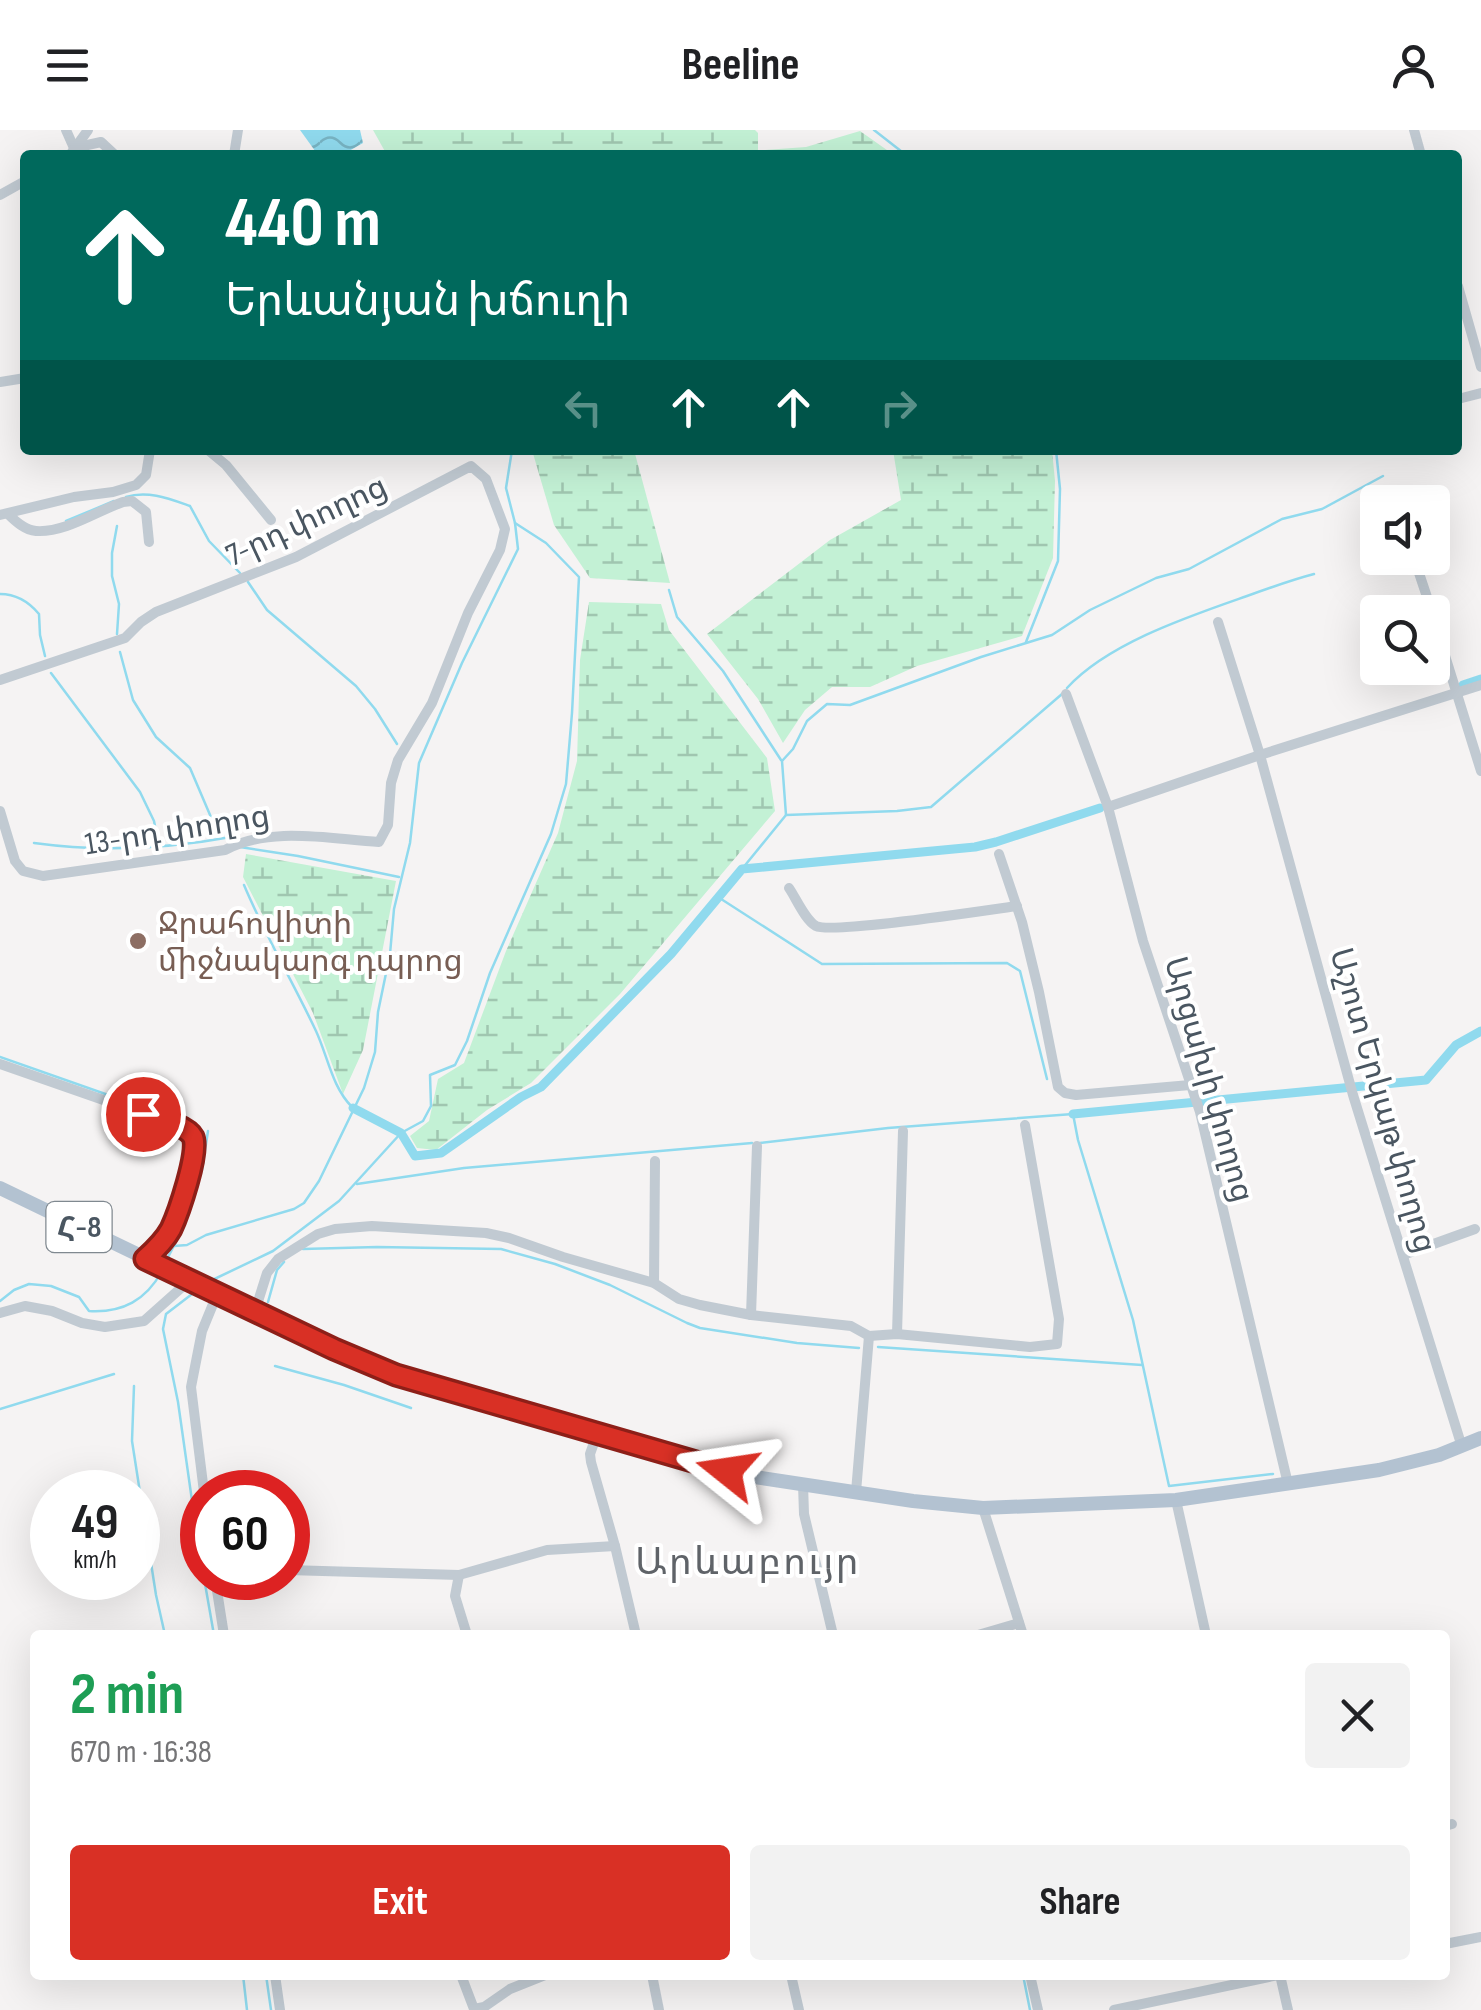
<!DOCTYPE html>
<html lang="en">
<head>
<meta charset="utf-8">
<style>
  body { margin:0; font-family:"Sofia Sans Condensed","Noto Sans Armenian",sans-serif; background:#f2f2f2; color:#202124; height:100vh; display:flex; flex-direction:column; font-size:38px; white-space:nowrap }
  * { box-sizing:border-box; margin:0 }
  p { font-size:32px; color:#757577 }
  .icon { flex:none; width:55px; height:55px; fill:none; stroke:currentColor; stroke-width:2; stroke-linecap:round; stroke-linejoin:round }
  .map { position:relative; flex:1; overflow:hidden }
  .sheet { position:absolute; left:30px; top:1500px; width:1420px; height:350px; display:flex; flex-direction:column; background:#fff; border-radius:10px; box-shadow:0 10px 40px #0002 }
  .sheet>* { flex:none }
  .top-card { position:absolute; left:20px; top:20px; width:1442px; height:305px; border-radius:10px; box-shadow:0 10px 40px #0002; background:#00695c; color:#fff; overflow:hidden }
  .fabs { position:absolute; left:1360px; top:355px; display:grid; gap:20px }
  .fabs a { display:grid; place-items:center; width:90px; height:90px; border-radius:10px; background:#fff; box-shadow:0 10px 40px #0002; font-size:50px }
  .speed { position:absolute; left:30px; top:1340px; display:flex; gap:20px; font-size:50px; font-weight:700; text-align:center }
  .speed>* { display:grid; place-content:center; width:130px; height:130px; border-radius:50%; background:#fff; box-shadow:0 10px 40px #0002; line-height:1 }
  .speed small { font-size:25px; font-weight:400 }
  .speed .limit { border:15px solid #d22; background:#fff; color:#111 }
  .pin { position:absolute; display:grid; place-items:center; width:85px; height:85px; color:#fff; margin:-42px; border:5px solid #fff; border-radius:50%; box-shadow:0 2px 10px #0007 }
  .me { position:absolute; width:110px; margin:-55px; rotate:285deg; stroke-linejoin:round; filter:drop-shadow(0 0 8px #0008) }
  .turn { display:flex; align-items:center; gap:35px; height:210px; padding:0 40px; font-size:45px }
  .turn .icon { width:130px; height:130px; stroke-width:2.5 }
  .turn b { display:block; font-size:70px; line-height:85px }
  .lanes { display:flex; align-items:center; height:95px; padding:0 40px; background:#0003; justify-content:center; gap:50px; direction:ltr }
  .lanes .off { opacity:.35 }
  .round { display:grid; place-items:center; flex:none; width:105px; height:105px; border-radius:10px; background:#f2f2f2 }
  .summary { display:flex; align-items:center; justify-content:space-between; height:170px; padding:0 40px }
  h1 { font-size:60px; font-weight:700; line-height:75px; color:#1e9e55 }
  .primary-button { display:flex; gap:20px; margin-top:auto; padding:20px 40px }
  .primary-button a { flex:1; height:115px; border-radius:10px; background:#d93025; color:#fff; font-size:40px; font-weight:700; line-height:115px; text-align:center }
  .primary-button a+a { background:#f2f2f2; color:#202124 }
  header { display:flex; justify-content:space-between; align-items:center; height:130px; padding:0 40px; background:#fff; font-size:45px; font-weight:700 }
  .map>svg:first-child { display:block }
</style>
</head>
<body>
<header><svg class="icon" aria-label="menu" viewBox="0 0 24 24"><path d="M4 6h16M4 12h16M4 18h16"/></svg>Beeline<svg class="icon" aria-label="person" viewBox="0 0 24 24"><circle cx="12" cy="8" r="4"/><path d="M4 21q1-7 8-7t8 7"/></svg></header>
<div class="map">
<svg width="1481" height="1880" viewBox="0 0 1481 1880">
  <defs>
    <pattern id="wetland-marsh" width="20" height="14" patternUnits="userSpaceOnUse" patternTransform="scale(2.5)"><rect width="20" height="14" fill="#c3f1d5"/><path d="M1 5h8M5 5V1M11 12h8M15 12V8" fill="none" stroke="#a0c6b0"/></pattern>
    <pattern id="water-waves" width="16" height="10" patternUnits="userSpaceOnUse" patternTransform="scale(2.5)"><rect width="16" height="10" fill="#90daee"/><path d="M0 5q4-4 8 0t8 0" fill="none" stroke="#78b4c4"/></pattern>
  </defs>
  <rect width="100%" height="100%" fill="#f5f3f3"/>
  <g fill="url(#wetland-marsh)">
    <path d="M373,0h382l3,3v22h-371z"/>
    <path d="M860,1l34,24h-129v-5l41,-3z"/>
    <path d="M532,320h102l36,133 -80,-5 -36,-53z"/>
    <path d="M893,320h159l3,31 -2,77 -31,78 -105,30 -47,21h-38l-27,23 -22,33 -25,-44 -51,-65 123,-94 71,-40z"/>
    <path d="M589,472l72,2 8,26 98,128 8,53 -155,183 -89,89 -44,27 -51,40 -19,-2 -7,-12 19,-15 9,-42 26,-16 42,-112 52,-118 19,-72 3,-101z"/>
    <path d="M246,724l150,27 -33,169 -20,44 -30,-81 -70,-136z"/>
  </g>
  <path fill="url(#water-waves)" d="M300,0h60l3,13 -21,12h-24z"/>
  <g fill="none" stroke-linecap="round" stroke-linejoin="round">
    <g stroke="#90daee" stroke-width="2.5">
      <path d="M874,0l32,25"/>
      <path d="M126,367c22,-7 44,2 64,9l19,35 31,32"/>
      <path d="M66,391l48,-20"/>
      <path d="M248,452l19,28 89,76 19,23 22,35"/>
      <path d="M669,460l8,27 46,54 58,89"/>
      <path d="M0,464c16,0 29,8 39,20l1,21 5,21"/>
      <path d="M117,504l2,-30 -7,-28v-23l5,-27"/>
      <path d="M1026,512l32,-81 2,-72 -4,-39"/>
      <path d="M120,522l13,48 23,37 34,31 29,68"/>
      <path d="M51,543l89,119 14,29 5,26"/>
      <path d="M1067,558c41,-45 123,-72 180,-92 22,-8 44,-16 67,-22"/>
      <path d="M786,685l-4,-54 11,-12 14,-28 20,-17 23,1 131,-48 71,-22 38,-25 66,-32 33,-9 93,-50 40,-10 61,-33"/>
      <path d="M34,713c66,9 132,6 197,-6l4,4"/>
      <path d="M240,717l58,9 101,21"/>
      <path d="M742,739l44,-54 111,-4 34,-4 131,-113"/>
      <path d="M244,755c21,50 49,97 72,146 12,26 16,56 36,76"/>
      <path d="M718,767l104,67 185,-1 13,8 27,108"/>
      <path d="M0,927l111,39 43,11 40,18"/>
      <path d="M760,1013l128,-15 185,-14 5,26 55,180 36,166 104,-12"/>
      <path d="M357,1054l107,-16 288,-25"/>
      <path d="M174,1116l13,-1 19,-10 88,-26 10,-6 15,-22 45,-93 11,-36 3,-40 12,-58 4,-45 16,-66 9,-80 43,-100 56,-114 -3,-26 -9,-35 6,-38"/>
      <path d="M303,1119l74,-2 124,2 54,15 55,21 77,38 13,5 97,15 62,5"/>
      <path d="M165,1133l14,-27 23,-66 6,-39"/>
      <path d="M206,1153l67,-32 66,-50 62,-68 22,-12 8,-15 -1,-31 25,-10 12,-24 23,-68 61,-139 15,-50 6,-71 7,-136 -33,-34 -31,-20"/>
      <path d="M196,1161l-30,23 -3,15 15,73 24,169"/>
      <path d="M0,1171l14,-11 15,-6 22,2 28,11 10,14c34,2 57,-11 73,-40"/>
      <path d="M268,1172l9,-32 7,-8"/>
      <path d="M878,1217l264,18"/>
      <path d="M275,1236l69,19 67,23"/>
      <path d="M134,1256l-2,55 24,154 9,40"/>
      <path d="M0,1279l114,-35"/>
      <path d="M204,1448l10,57"/>
      <path d="M243,1845l4,35"/>
      <path d="M266,1845l5,35"/>
      <path d="M1023,1845l7,35"/>
    </g>
    <g stroke="#90daee" stroke-width="9">
      <path d="M1463,555l18,-6"/>
      <path d="M353,978l48,25 14,23 26,-3 80,-56 20,-10 130,-133 71,-85 233,-22 21,-5 104,-34"/>
      <path d="M1073,984l353,-34 30,-35 25,-14"/>
    </g>
    <g stroke="#c1cad2" stroke-width="10">
      <path d="M66,0l8,18 27,-6 14,13"/>
      <path d="M1414,0l7,25"/>
      <path d="M70,25l18,-25"/>
      <path d="M234,25l4,-25"/>
      <path d="M0,65l25,-14"/>
      <path d="M1458,156l23,81"/>
      <path d="M0,252l25,-4"/>
      <path d="M1458,269l23,-6"/>
      <path d="M208,320l18,15 45,55"/>
      <path d="M8,384c8,8 17,16 28,17 29,2 61,-20 87,-29l9,-1 14,11 3,30"/>
      <path d="M0,385l74,-18 39,-5 23,-7 10,-10 4,-25"/>
      <path d="M1414,428l18,54"/>
      <path d="M1432,484l49,157"/>
      <path d="M1218,492l42,133 93,340 109,352"/>
      <path d="M0,550l125,-42 16,-16 15,-10 140,-55 175,-91 15,13 19,50 -5,21 -32,63 -36,90 -34,57 -7,23 -3,42 -9,17c-50,-3 -109,-16 -154,8l-182,26 -20,-5 -8,-10 -15,-50"/>
      <path d="M1066,564l42,113 35,134 57,171 88,372"/>
      <path d="M1108,677l152,-52 221,-70"/>
      <path d="M999,724l23,68 17,70 19,95 7,6 11,2 114,-10"/>
      <path d="M789,758c7,10 16,32 27,38 16,8 172,-16 201,-20"/>
      <path d="M0,934l178,62 13,8 3,6 -3,24 -21,67 -25,28"/>
      <path d="M1403,1125l72,-26"/>
      <path d="M654,1153l1,-122"/>
      <path d="M255,1181l12,-38 11,-14 40,-25 17,-5 37,-3 114,7 23,5 54,19 91,26 25,16 21,6 51,10 100,11 18,10 28,-2 133,13 27,-3 2,-25 -34,-194"/>
      <path d="M0,1183l25,-7 27,5 30,12 23,4 39,-6 46,-41"/>
      <path d="M751,1185l6,-169"/>
      <path d="M897,1204l6,-203"/>
      <path d="M597,1304l-7,20 1,8 24,84 21,89"/>
      <path d="M803,1354l1,30 29,121"/>
      <path d="M204,1362l-13,-105 11,-56 16,-39"/>
      <path d="M856,1362l13,-156"/>
      <path d="M1176,1370l30,135"/>
      <path d="M983,1378l40,127"/>
      <path d="M288,1440l171,5 88,-25 68,-4"/>
      <path d="M459,1445l-4,21 12,39"/>
      <path d="M215,1448l9,57"/>
      <path d="M978,1505l41,-12"/>
      <path d="M1445,1696l7,-2"/>
      <path d="M1445,1814l36,-7"/>
      <path d="M275,1845l5,35"/>
      <path d="M461,1845l13,34 10,-2 26,-18 35,-14"/>
      <path d="M652,1845l7,35"/>
      <path d="M791,1845l8,35"/>
      <path d="M1030,1845l8,35"/>
      <path d="M1280,1845l8,35"/>
      <path d="M1114,1880l164,-35"/>
    </g>
    <path stroke="#b3c2d1" stroke-width="14" d="M0,1058l365,176 65,23 318,89 165,25 70,7 193,-8 203,-30 60,-15 42,-17"/>
  </g>
  <g fill="none" stroke-linecap="round" stroke-linejoin="round">
    <defs>
      <path id="route" d="M143,984c12,4 44,11 50,23 7,14 -15,77 -22,92 -6,11 -16,21 -26,30l189,90 62,26 331,96"/>
    </defs>
    <use href="#route" stroke="#8d1f18" stroke-width="25"/>
    <use href="#route" stroke="#d93025" stroke-width="18"/>
  </g>
  <circle fill="#8d6e63" stroke="#fff" stroke-width="4" cx="138" cy="811" r="10"/>
  <g text-anchor="middle" stroke-width="8" stroke-linejoin="round" paint-order="stroke">
    <rect fill="#fff" stroke="#808990" stroke-width="2.5" x="46.5" y="1072" width="65" height="50" rx="8"/>
    <g font-size="30" font-weight="bold" fill="#4a5661">
      <text x="79" y="1107">Հ-8</text>
    </g>
    <g font-size="32" fill="#4a5661" stroke="#fff">
      <text transform="translate(306 390) rotate(-25)" y="11">7-րդ փողոց</text>
      <text transform="translate(177 699) rotate(-9)" y="11">13-րդ փողոց</text>
      <text transform="translate(1210 949) rotate(74)" y="11">Արցախի փողոց</text>
      <text transform="translate(1384 970) rotate(74)" y="11">Աշոտ Երկաթ փողոց</text>
    </g>
    <g font-size="32" fill="#785e54" stroke="#fff" text-anchor="start">
      <text x="158" y="804">Ջրահովիտի<tspan x="158" dy="37">միջնակարգ դպրոց</tspan></text>
    </g>
    <g font-size="38" letter-spacing="2.5" fill="#5f6368" stroke="#fff">
      <text x="748" y="1444">Արևաբույր</text>
    </g>
  </g>
</svg>
<div class="fabs">
<a><svg class="icon" aria-label="sound" viewBox="0 0 24 24"><path d="M4 9h4l5-4v14l-5-4H4zM17 9q2 3 0 6"/></svg></a>
<a><svg class="icon" aria-label="search" viewBox="0 0 24 24"><circle cx="10" cy="10" r="6"/><path d="M15 15l6 6"/></svg></a>
</div>
<div class="speed"><div>49<small>km/h</small></div><div class="limit">60</div></div>
<div class="pin" style="left:143px;top:984px;background:#d93025"><svg class="icon" aria-label="arrive" viewBox="0 0 24 24"><path d="M6 21V4h12l-3 4 3 4H6"/></svg></div>
<svg class="me" style="left:727px;top:1341px" viewBox="-20 -20 40 40"><path d="M0-17L14 15 0 8-14 15z" fill="#d93025" stroke="#fff" stroke-width="4"/></svg>
<div class="top-card">
<div class="turn"><svg class="icon" aria-label="ahead" viewBox="0 0 24 24"><path d="M12 20V5M6 11l6-6 6 6"/></svg><div><b>440 m</b>Երևանյան խճուղի</div></div>
<div class="lanes"><svg class="icon off" aria-label="left" viewBox="0 0 24 24"><path d="M17 20v-9H6M10 6l-5 5 5 5"/></svg><svg class="icon" aria-label="ahead" viewBox="0 0 24 24"><path d="M12 20V5M6 11l6-6 6 6"/></svg><svg class="icon" aria-label="ahead" viewBox="0 0 24 24"><path d="M12 20V5M6 11l6-6 6 6"/></svg><svg class="icon off" aria-label="right" viewBox="0 0 24 24"><path d="M7 20v-9h11M14 6l5 5-5 5"/></svg></div>
</div>
<section class="sheet">
<div class="summary"><div><h1>2 min</h1><p>670 m · 16:38</p></div><a class="round"><svg class="icon" aria-label="close" viewBox="0 0 24 24"><path d="M6 6l12 12M18 6L6 18"/></svg></a></div>
<div class="primary-button"><a>Exit</a><a>Share</a></div>
</section>
</div>
</body>
</html>
